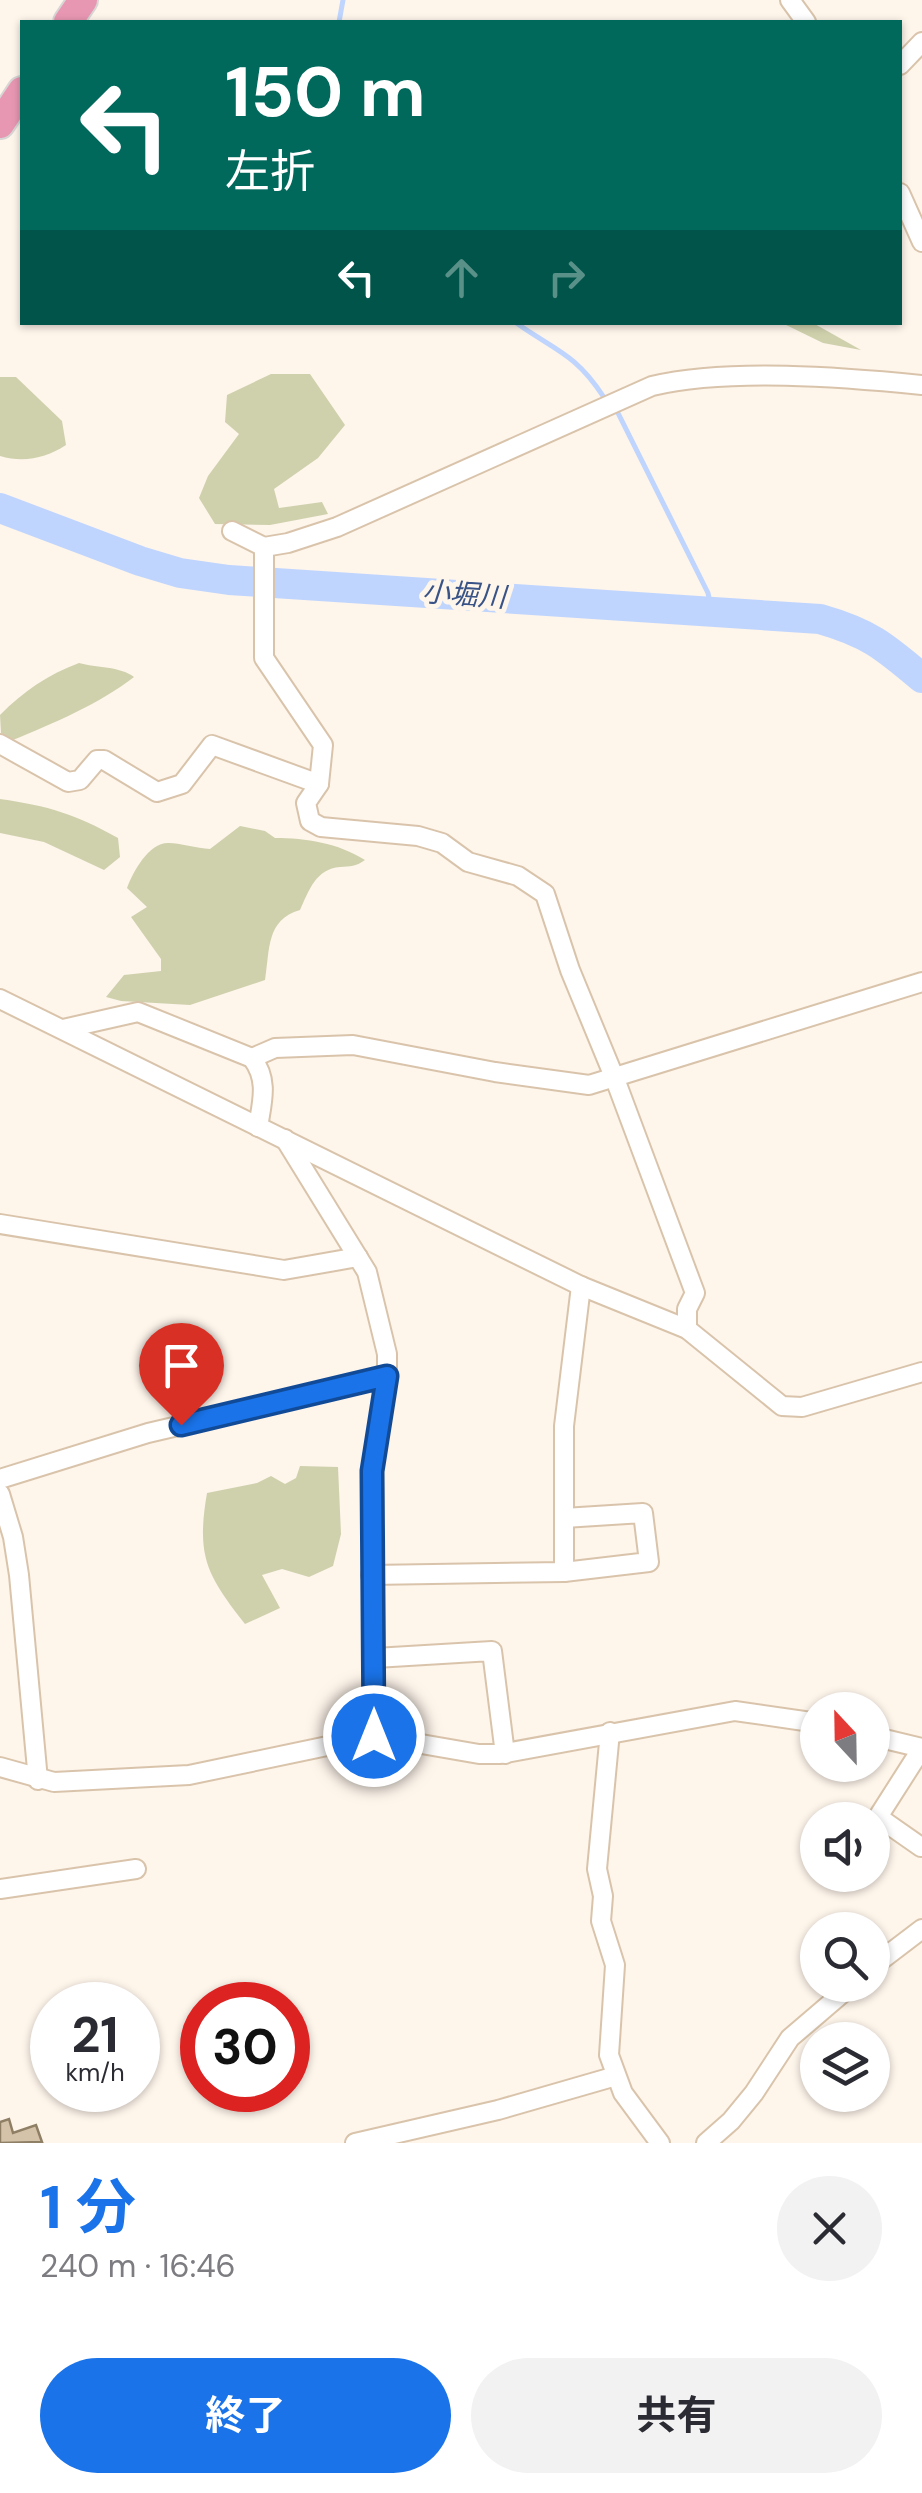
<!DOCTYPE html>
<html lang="ja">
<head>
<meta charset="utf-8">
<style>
  body { margin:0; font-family:"DM Sans","Noto Sans JP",sans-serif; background:#f2f2f3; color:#2b2b33; height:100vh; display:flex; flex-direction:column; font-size:38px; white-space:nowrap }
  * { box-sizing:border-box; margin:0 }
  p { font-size:32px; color:#7c7c81 }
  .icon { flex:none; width:55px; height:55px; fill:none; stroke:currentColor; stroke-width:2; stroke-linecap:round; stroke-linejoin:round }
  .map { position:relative; height:2143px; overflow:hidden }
  .panel { display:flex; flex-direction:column; background:#fff; flex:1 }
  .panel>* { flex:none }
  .hud { position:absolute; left:20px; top:20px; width:882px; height:305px; border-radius:0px; box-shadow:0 2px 8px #0004; background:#00695c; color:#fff; overflow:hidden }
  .needle { width:65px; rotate:338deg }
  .tools { position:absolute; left:800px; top:1692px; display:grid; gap:20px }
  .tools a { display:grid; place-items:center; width:90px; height:90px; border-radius:50%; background:#fff; box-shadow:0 2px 8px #0004; font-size:50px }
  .speed { position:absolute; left:30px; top:1982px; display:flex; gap:20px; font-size:50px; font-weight:700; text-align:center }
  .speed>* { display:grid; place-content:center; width:130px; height:130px; border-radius:50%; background:#fff; box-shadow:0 2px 8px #0004; line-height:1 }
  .speed small { font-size:25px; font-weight:400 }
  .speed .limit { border:15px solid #d22; background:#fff; color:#111 }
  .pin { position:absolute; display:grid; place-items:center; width:85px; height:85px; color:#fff; margin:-102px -42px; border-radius:50% 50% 50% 0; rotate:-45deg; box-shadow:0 0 10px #0007 }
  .pin .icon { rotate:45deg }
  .me { position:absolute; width:110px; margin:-55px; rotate:0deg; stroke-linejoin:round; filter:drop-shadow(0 0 8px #0008) }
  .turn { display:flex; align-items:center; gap:35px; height:210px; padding:0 40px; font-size:45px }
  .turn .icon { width:130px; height:130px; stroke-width:2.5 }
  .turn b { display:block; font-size:70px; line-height:85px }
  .lanes { display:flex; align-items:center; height:95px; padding:0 40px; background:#0003; justify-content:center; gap:50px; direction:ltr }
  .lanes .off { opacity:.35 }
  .round { display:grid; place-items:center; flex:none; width:105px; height:105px; border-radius:52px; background:#f2f2f3 }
  .summary { display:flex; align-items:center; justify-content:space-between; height:170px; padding:0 40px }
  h1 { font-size:60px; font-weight:700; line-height:75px; color:#1a73e8 }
  .cta { display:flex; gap:20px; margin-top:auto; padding:20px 40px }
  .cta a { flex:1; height:115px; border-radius:60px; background:#1a73e8; color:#fff; font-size:40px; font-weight:700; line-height:115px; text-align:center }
  .cta a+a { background:#f2f2f3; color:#2b2b33 }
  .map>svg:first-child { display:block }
</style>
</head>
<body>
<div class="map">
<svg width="922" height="2143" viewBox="0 0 922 2143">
  <defs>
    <filter id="shadow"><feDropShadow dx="-4.5" dy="4.5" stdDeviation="0" flood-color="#0004"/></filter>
  </defs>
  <rect width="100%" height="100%" fill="#fef5eb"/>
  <g fill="#cfd1ad">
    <path d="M782,323h31l48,27 -38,-7z"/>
    <path d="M271,374h39l35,51 -27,33 -44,31 5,19 43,-6 6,12 -58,11 -55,-1 -16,-26 9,-22 31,-42 -14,-12 2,-27z"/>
    <path d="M0,377h16l46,44 4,24c-20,13 -42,18 -66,11z"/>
    <path d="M79,663c17,5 41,3 55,14 -33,26 -82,47 -121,63l-12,-7 -1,-18c24,-24 47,-40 79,-52z"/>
    <path d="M0,799c49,7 75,15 118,39l2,19 -16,13 -60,-28 -44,-9z"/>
    <path d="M240,826l25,5 10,7c31,0 63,5 90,22 -10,7 -14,6 -25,7 -24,2 -31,23 -40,43 -34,10 -30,39 -35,70l-75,25 -69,-4 -15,-4 18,-22 37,-4v-12l-30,-42 16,-10 -20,-19c6,-16 22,-46 42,-45 10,0 28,5 41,6z"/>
    <path d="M300,1466l38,1 3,67 -8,32 -24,11 -27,-8 -20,6 18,33 -35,16c-38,-49 -49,-67 -38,-131l50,-10 14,-7 14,8 11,-6z"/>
  </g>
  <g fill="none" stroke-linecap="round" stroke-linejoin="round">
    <g stroke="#bfd5fe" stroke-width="5">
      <path d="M339,22l4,-22"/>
      <path d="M515,322c39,28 60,31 88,74"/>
      <path d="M618,413l90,180 4,20"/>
    </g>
    <path stroke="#bfd5fe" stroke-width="30" d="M0,508l140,53 40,12 49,7 591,39c49,14 64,27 102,59"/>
  </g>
  <path fill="#d4c3a8" stroke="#8f7f65" stroke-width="2.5" filter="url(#shadow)" d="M9,2119l4,14 23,-8 6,17 -42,1v-21z"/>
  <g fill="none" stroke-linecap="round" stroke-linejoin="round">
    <defs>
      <g id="minor">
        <path d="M790,0l16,22"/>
        <path d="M900,65l22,-23"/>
        <path d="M900,193l22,49"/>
        <path d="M232,531l32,16 24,-4 49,-16 315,-141c77,-18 190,-9 270,-1"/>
        <path d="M264,547v111l59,87 -4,39 -13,19 4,18 11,6 97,9 24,7 26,19 50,14 27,18 25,76 45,109 80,214 -8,16v20"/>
        <path d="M0,744l68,38 12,-2 17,-20h7l53,32 25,-8 30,-39 107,39"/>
        <path d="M0,999l581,287 106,43 95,77 20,1 120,-35"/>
        <path d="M63,1029l75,-17 114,46c17,22 10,44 6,69"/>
        <path d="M252,1058l23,-10 78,-3 142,27 94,13 333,-103"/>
        <path d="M285,1139l82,133 20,82v23l-15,94 3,265"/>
        <path d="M0,1224l284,46 74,-13"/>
        <path d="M0,1479l148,-46 239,-56"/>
        <path d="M0,1494l13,43 6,38 19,205"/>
        <path d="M564,1572l85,-10 -6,-49 -79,5"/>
        <path d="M371,1575l193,-3v-146l17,-140"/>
        <path d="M375,1658l117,-7 13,103"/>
        <path d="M610,1732l-13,137 6,27 -2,25 14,44 -6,90 14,38 37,50"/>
        <path d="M872,1736l50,12"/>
        <path d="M0,1767l54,15 135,-7 186,-39 104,18h21l235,-43 83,12"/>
        <path d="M921,1847l-43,-30 44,-69"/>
        <path d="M0,1889l136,-20"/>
        <path d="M872,1967l50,-38"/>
        <path d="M355,2143l143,-33 118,-34"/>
        <path d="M706,2143l25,-22 23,-28 36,-55 62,-53"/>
      </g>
      <g id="primary">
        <path d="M68,22l15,-22"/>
        <path d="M0,124l22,-33"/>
      </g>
    </defs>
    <use href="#minor" stroke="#d9c4ab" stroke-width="22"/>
    <use href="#primary" stroke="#d7d6d4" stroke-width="32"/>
    <use href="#minor" stroke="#fff" stroke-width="18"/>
    <use href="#primary" stroke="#e897b2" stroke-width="28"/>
  </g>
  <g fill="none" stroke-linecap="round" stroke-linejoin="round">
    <defs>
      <path id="route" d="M181,1425l206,-49 -15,95 2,265"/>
    </defs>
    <use href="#route" stroke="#114b97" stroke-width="25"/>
    <use href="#route" stroke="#1a73e8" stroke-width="18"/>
  </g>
  <g text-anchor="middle" stroke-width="10" stroke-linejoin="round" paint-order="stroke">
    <g font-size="28" font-style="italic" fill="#395387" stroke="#fef5eb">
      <text transform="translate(464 594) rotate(4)" y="10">小堀川</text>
    </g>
  </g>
</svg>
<div class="tools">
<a><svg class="needle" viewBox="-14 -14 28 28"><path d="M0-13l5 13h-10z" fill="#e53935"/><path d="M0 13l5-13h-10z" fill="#7c7c81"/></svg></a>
<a><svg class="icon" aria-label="sound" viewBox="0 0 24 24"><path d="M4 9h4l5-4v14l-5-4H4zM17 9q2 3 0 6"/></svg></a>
<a><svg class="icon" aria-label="search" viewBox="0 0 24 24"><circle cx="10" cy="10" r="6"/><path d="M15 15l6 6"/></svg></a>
<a><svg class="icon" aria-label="layers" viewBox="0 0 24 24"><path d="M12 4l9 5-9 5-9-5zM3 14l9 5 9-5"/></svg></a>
</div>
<div class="speed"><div>21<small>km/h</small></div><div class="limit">30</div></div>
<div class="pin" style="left:181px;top:1425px;background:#d93025"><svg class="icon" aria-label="arrive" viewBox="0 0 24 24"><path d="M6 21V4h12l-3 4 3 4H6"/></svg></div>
<svg class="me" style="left:374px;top:1736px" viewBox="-20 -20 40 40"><circle r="17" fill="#1a73e8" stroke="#fff" stroke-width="3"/><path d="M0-11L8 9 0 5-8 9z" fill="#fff"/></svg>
<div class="hud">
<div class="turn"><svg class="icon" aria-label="left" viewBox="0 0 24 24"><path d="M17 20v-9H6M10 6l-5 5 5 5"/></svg><div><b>150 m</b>左折</div></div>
<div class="lanes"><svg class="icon" aria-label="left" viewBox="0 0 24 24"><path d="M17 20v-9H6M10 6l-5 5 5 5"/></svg><svg class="icon off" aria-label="ahead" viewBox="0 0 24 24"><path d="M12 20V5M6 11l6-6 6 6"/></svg><svg class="icon off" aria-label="right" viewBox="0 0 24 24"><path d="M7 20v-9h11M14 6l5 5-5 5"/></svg></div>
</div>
</div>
<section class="panel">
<div class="summary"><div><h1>1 分</h1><p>240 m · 16:46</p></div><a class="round"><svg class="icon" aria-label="close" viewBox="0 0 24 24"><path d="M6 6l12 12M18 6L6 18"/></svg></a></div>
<div class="cta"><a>終了</a><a>共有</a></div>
</section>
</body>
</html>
